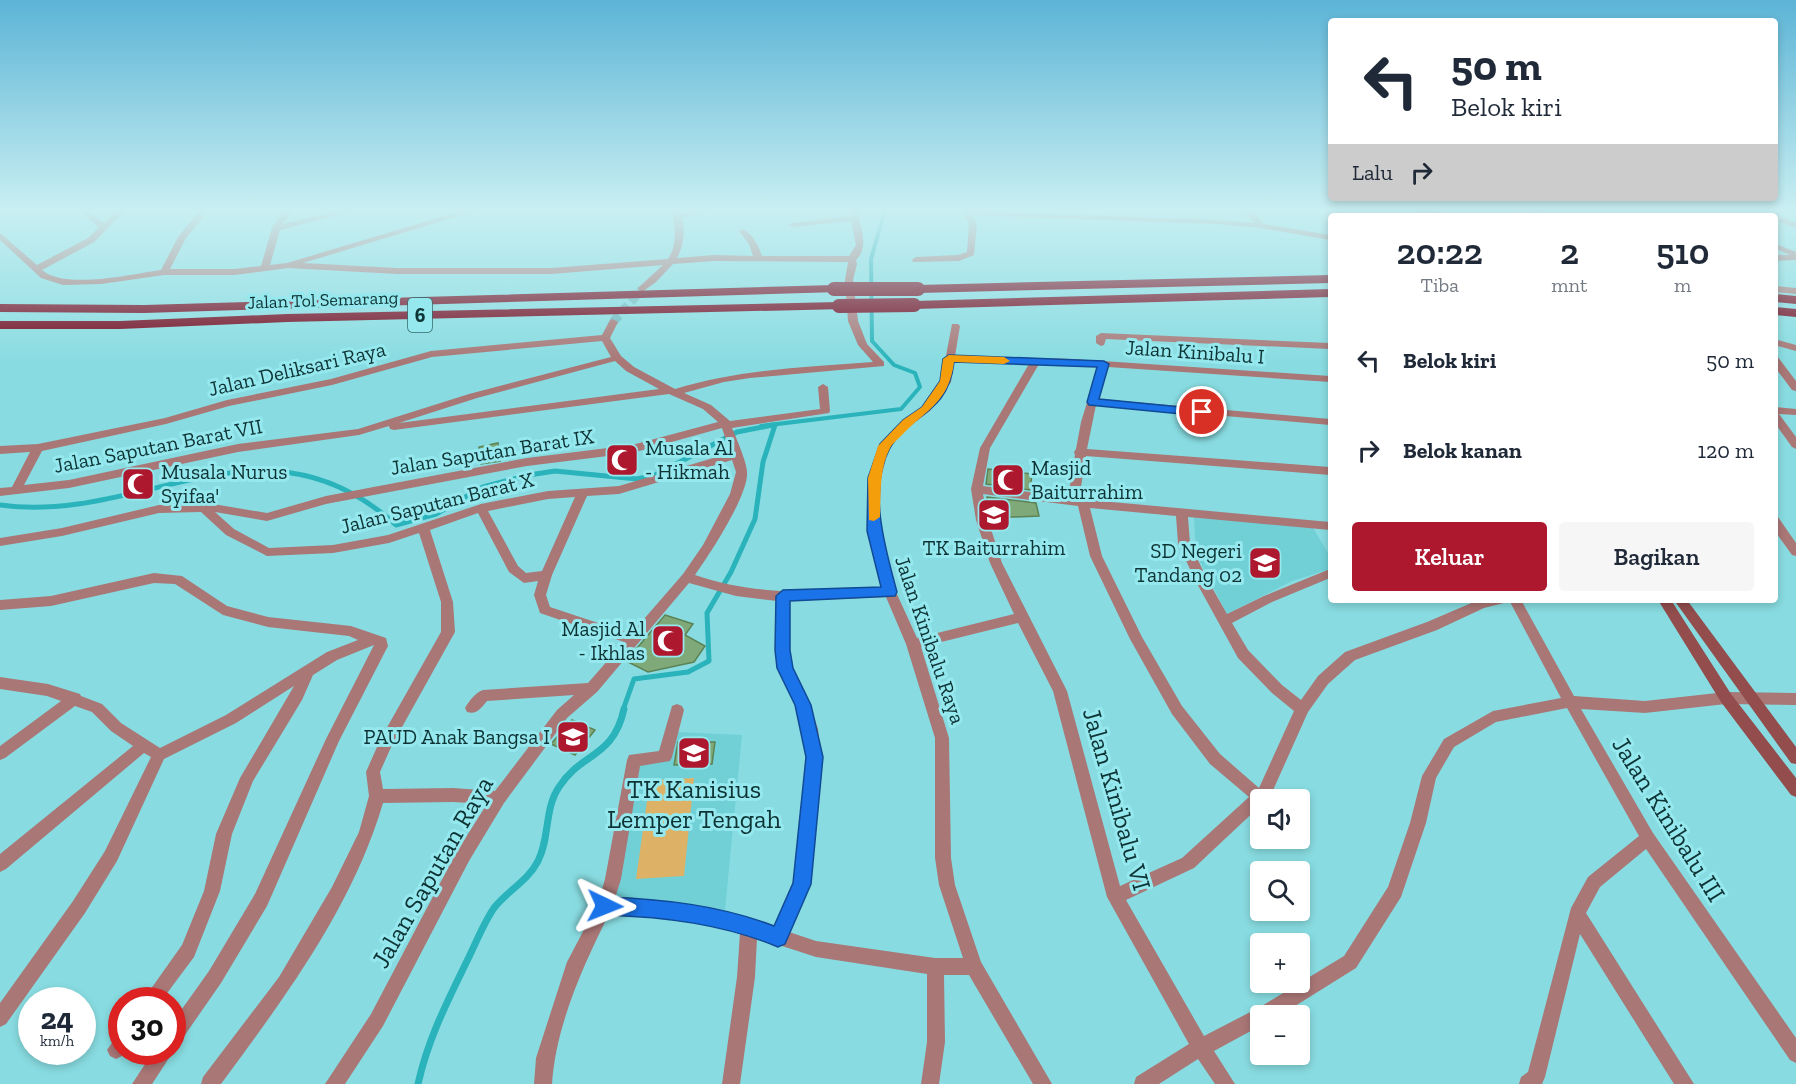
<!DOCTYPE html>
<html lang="id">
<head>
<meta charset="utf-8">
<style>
  body { margin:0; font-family:"Zilla Slab",serif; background:#f6f6f7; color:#1f2937; height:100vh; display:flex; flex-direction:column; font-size:22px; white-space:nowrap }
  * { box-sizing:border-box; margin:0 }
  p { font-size:20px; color:#747a83 }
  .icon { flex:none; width:33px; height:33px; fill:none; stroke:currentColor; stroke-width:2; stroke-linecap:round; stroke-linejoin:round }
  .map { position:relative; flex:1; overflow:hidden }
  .sheet { position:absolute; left:1328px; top:213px; width:450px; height:390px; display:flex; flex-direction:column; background:#fff; border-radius:6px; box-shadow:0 3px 9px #0003 }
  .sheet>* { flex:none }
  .guide { position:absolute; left:1328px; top:18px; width:450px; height:183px; border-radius:6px; box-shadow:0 3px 9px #0003; background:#fff; color:#1f2937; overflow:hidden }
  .fabs { position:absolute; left:1250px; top:789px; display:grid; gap:12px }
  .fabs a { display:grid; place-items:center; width:60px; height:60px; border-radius:6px; background:#fff; box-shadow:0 3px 9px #0003; font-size:30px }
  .speed { position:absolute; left:18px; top:987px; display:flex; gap:12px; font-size:30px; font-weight:700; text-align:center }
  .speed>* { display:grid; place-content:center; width:78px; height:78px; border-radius:50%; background:#fff; box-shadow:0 3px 9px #0003; line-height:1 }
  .speed small { font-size:15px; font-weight:400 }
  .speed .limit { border:9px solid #d22; background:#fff; color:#111 }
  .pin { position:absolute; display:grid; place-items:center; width:51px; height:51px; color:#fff; margin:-26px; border:3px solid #fff; border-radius:50%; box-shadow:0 2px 6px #0007 }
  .me { position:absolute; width:66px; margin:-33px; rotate:92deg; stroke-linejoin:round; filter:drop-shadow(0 0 4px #0008) }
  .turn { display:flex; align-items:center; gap:21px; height:126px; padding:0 24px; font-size:27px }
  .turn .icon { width:78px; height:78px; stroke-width:2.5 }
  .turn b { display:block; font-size:42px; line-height:51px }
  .then { display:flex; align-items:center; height:57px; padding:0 24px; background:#0003; gap:12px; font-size:22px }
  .eta { display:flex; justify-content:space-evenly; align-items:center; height:102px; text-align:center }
  .eta b { font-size:36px; font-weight:600; line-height:42px }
  .cta { display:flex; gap:12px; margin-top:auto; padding:12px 24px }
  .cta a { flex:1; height:69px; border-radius:6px; background:#ad182e; color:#fff; font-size:24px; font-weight:600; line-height:69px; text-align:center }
  .cta a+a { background:#f6f6f7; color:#1f2937 }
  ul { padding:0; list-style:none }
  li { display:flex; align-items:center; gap:18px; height:90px; padding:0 24px }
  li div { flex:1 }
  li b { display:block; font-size:22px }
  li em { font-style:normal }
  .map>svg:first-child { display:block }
</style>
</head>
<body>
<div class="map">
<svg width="1796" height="1084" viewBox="0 0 1796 1084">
  <rect width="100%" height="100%" fill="#88dce1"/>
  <g fill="#70d0d6">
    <path d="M1194,518l52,2 67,8 17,28v13l-38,12 -65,33 -31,-60z"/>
    <path d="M677,732l65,3 -17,175 -111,-8 25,-139 27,-3z"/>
  </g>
  <path fill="#ddb266" d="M694,778l-10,98 -48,3 14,-99z"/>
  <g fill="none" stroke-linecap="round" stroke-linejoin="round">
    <path stroke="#2ab3bb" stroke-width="4" d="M761,426l140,-17 19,-22 -5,-14 -21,-8 -22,-24 -1,-82 14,-49"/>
    <g stroke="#2ab3bb" stroke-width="5">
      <path d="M0,505c142,20 264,-100 396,20l40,-11 47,-27 46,-12 26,-4 82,8 18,-4 82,-43 36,-7"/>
      <path d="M623,710l11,-31 54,-7 21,-11 -2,-48 24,-41 24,-53 8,-57 12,-37"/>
    </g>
    <path stroke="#2ab3bb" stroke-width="7" d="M418,1084c10,-45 29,-82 49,-123 9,-18 16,-37 27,-53 13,-17 34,-27 44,-47 12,-23 6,-52 21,-74 22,-35 54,-28 65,-78"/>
  </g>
  <g fill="#80a979" stroke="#5c8355" stroke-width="1.5">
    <path d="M498,443l2,18 -19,3 -2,-17z"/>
    <path d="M988,469l44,5 -2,16 -44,-6z"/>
    <path d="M987,497l49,6 3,13 -49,2z"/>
    <path d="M665,615l28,9 -8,11 20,11 -11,16 -46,10 -22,-11z"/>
    <path d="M572,720l23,10 -20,25 -24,-11z"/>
    <path d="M678,742h37l-3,22 -38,1z"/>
  </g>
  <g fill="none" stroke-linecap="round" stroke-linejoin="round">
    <path stroke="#70babf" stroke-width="9" stroke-dasharray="9 4.5" stroke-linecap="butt" d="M613,322l29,-33"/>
    <g fill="#a97776" fill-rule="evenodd">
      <path d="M78,210h9l17,13 13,-13h9l-32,32 -52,28c23,20 90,4 119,0l17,-33 22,-27h9l-23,28 -16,31h64l27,-3 11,-38 12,-18h8l-9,14 58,-14h15l-76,20 -10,35 17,-2 177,-53h14l-175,53 94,5h154l117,-9c10,-15 7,-32 4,-49h8l1,3 16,-3h19l-34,8c3,14 2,27 -5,40l37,-3 39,1 -4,-12 -10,-13 4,-2c10,5 15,16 19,27h87l7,-11 -5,-24 -59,6 -4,-2 4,-2 58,-7 -1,-6h8c3,16 13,37 -1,50l1,4 -4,16 5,41 9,23 17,18v4l-134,12 -26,4 -40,11 27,12 19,16 90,-12 -2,-22 5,-3 5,3 2,24 -1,2 -97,15c4,9 15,35 15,44 2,23 -38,83 -52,103 61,21 124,18 188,13l-16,-57 2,-53 11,-34 23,-23 19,-14 19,-25 11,-58h6l2,2 -5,30 117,3 258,17v6l-222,-15 -10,32 232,20v6l-234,-20 -9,44 243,18v8l-244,-19 -7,43 251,23v8l-142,-13 2,26 16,34 21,37 37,-18 66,-27v9l-58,24 -40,21 16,27 34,35 19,15 17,-24 27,-24 82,-30 49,-21 30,-1 -2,3 -20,5 -47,22 -82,30 -27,24 -20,28 -38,85 -3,3h-7v6l-66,62 -68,32 78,136 56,-29 84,-51 44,-69 22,-64 12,-47 22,-37 49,-28 68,-13 -52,-98h12l53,96 71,5 81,-9 70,1v12l-70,-1 -81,9 -64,-4 72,124 143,205v25l-6,-3 -144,-211 -46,38 -14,26 108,171h-20l-94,-150 -35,143 -3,7h-23l2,-7 7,-5 43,-164 17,-31 51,-41 -72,-128 -71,14 -42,25 -18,31 -10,45 -25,74 -45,71 -77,48h-19v10l-46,25 21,33h-20l-17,-25 -39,25h-25l2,-7 53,-33 -82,-147 -54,-206 -35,-68 -97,24 28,91 2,120 4,27 26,77 71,122h-19l-64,-109h-25l1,67 -6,42h-18l6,-42v-68l-111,-17 -59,-19 -2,39 -15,107h-18l15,-107 3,-44c-42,-14 -86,-17 -131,-19 -26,52 -53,111 -57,170h-18l2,-26 31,-96 31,-59 7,-24 22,-119 2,-5 30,-4 13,-45 5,-2 5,2 2,4 -12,47 -2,4 -30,5 -19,113 -6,19c37,2 71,6 107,13 9,2 19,8 27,6l7,5 19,6 19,-44 13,-127 -3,-28 -8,-24 -18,-37 -3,-18 2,-49 -41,-5 -47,-13 -92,109 -30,26 -63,85 -35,58 -86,165 -38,58h-20l46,-70 86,-163 30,-47 -34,-2 -70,1c-31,105 -98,194 -162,281h-20l2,-7 76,-100 53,-90 27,-55 10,-36 -3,-24 15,-34 60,-106v-30l-22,-69 -30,10 -56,10 -66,3 -41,-21 -25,-23 -42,1 -97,23 -62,10v-8l62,-10 97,-23 54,-1 54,9 59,-17 201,-38 105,-13 86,-23 -15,-13 -34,-15 -275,36 -4,-1 -1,-3 -30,9 -121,17 -169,36 -69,8v-8l12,-1 18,-35 -30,2v-8l38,-2 127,-26 62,-18 104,-21 100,-28 171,-16 8,-15 3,-1 5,3 -8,16 11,18 13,11 41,22c65,-20 131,-22 198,-27l-15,-17 -10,-24 -3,-41 3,-18 -134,-1 -41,3 -17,18 -14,10 -4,-3 1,-2 24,-22 -112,9h-154l-109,-6 -54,7h-70l-63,9 -38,1 -22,-7 -41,-38v-7l37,32 51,-27 11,-11zM602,341l9,16 -142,37 -111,35 -120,15 -169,36 -45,5 18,-34 124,-27 63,-18 103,-21 100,-28zM615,361l11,10 33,18 -260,34 78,-25zM954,362l75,2 -49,84 -9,41 5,31 14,43 24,51 -97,24 -21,-46 -17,-61 2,-53 8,-31 22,-22 19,-14 21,-29zM1039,364l59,3 -17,55 -5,27 -2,3 1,3 -7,42 -85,-11 7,-38zM722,428l8,25 -111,33 -71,5 -67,13 -93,31 -55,10 -64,3 -35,-19 -19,-17 52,9 59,-17 201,-38 105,-13zM732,460l4,12 -6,22 -27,51 -20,29 -52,60 -81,-27 -4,-12 6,-20 35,-79 32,-2zM983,494l95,12 12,50 40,83 42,75 38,50 39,33 -67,61 -62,28 -53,-195 -65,-128 -14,-43zM575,497l-33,74 -16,2 -8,-7 -30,-55 60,-12zM1090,508l86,8 2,27 16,35 44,80 34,35 22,18 -35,77 -39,-34 -38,-48 -40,-69 -40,-81zM478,513l31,59 15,11 14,-2 -4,14 6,18 84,29 -36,41 -105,7c-8,3 -14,11 -18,18l2,4c10,3 14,-4 20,-11l87,-6 -17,15 -62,81 -42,-3 -70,1 -3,-17 12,-27 63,-113 -2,-30 -23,-72zM886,597l20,47 29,94v120l4,27 24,73h-28l-119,-17 -27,-9 21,-48 11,-127 -3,-28 -8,-24 -18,-37 -3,-18v-49z"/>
      <path d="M960,210l257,10 37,3 -11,-13h9l12,14 66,11v5l-69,-12 -44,-4 -246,-9 6,8 -3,32 -15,6 -46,1 -1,-2 4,-3 42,-2 9,-3 2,-29z"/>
      <path d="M1321,210h9l5,6 -7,2z"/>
      <path d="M1427,210h14l15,6h-13z"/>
      <path d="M1525,210h20l-25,6h-18z"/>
      <path d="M1779,210h17l-19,5 19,8v5l-22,-8v-4h-15z"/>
      <path d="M1774,243l22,9v8l-22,1v-6h16l-16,-7z"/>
      <path d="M1774,286l22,2v6l-22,-2z"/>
      <path d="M1101,333l229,10v6l-224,-10 -2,6 -3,1 -5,-3v-7z"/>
      <path d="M1774,339l22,6v6l-22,-6z"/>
      <path d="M1774,355l3,1 19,25v10l-4,-1 -18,-24z"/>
      <path d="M1774,407l22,2v6l-17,-1 17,23v12l-4,-2 -18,-25z"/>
      <path d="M1774,516l4,1 18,26v13l-4,-1 -18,-25z"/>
      <path d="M154,573l28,3 45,30 41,11 83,9 35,12 2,8 -49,95 -72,165 -46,77 -43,62 -6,3v-25l37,-52 46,-77 71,-155 48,-94 -37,15 -24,15 -11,25 -49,81 -21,53 -12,57 -26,66 -32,43h-19l39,-55 22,-54 12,-57 24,-56 54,-92 -58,37 -72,36 -47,102 -32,52 -79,111 -6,3v-24l73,-102 32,-50 46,-94 -7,-4 -138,116 -6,3v-18l133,-108 -22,-15 -19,-19 -17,-6 -70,52 -5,2v-14l61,-45 -14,-5 -47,-7v-12l48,7 32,10 1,2 21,8 19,19 39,25 66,-33 101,-63 31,-12 -9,-4 -81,-9 -45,-12 -48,-31 -21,-1 -103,23 -51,4v-10l51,-4z"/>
      <path d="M122,1034v18h5l-5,4 -6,3 -6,-3 -3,-6 9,-13z"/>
      <path d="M172,1051l1,1 -21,32h-20l21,-32z"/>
    </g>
    <g fill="#934d4d" fill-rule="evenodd">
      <path d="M1416,210h9l4,6h-8z"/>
      <path d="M1427,210h8l4,6h-8z"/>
      <path d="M1658,600h13l60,94 65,84v19l-5,-2 -70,-93z"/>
      <path d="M1674,600h13l109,147v17l-5,-1z"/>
    </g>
    <g fill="#710117" fill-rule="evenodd">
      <path d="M1330,275v8l-412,10 -7,-4 7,-4z"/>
      <path d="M834,285l5,1v6l-695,21 -144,-1v-8l144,1z"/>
      <path d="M1330,289v8l-416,12 -7,-4 7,-4z"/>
      <path d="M1774,294l22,2v8l-22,-2z"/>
      <path d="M839,302l7,4 -2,3 -557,13 -167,7h-120v-8h120l167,-7z"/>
      <path d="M1774,307l22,2v8l-22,-2z"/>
    </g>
    <g stroke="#710117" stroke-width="14">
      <path d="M834,289h84"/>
      <path d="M839,306l75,-1"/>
    </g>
  </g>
  <linearGradient id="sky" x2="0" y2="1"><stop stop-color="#5cb4d6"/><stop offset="0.58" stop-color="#c9eff2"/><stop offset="1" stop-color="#c9eff2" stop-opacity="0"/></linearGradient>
  <rect width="1796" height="362" fill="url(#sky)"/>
  <path fill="#1a73e8" stroke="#114b97" stroke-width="1.5" d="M949,355l155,6 5,3 -10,35 103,10 6,3 -6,4 -113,-11 -2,-3 10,-35 -143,-5c-6,54 -44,50 -64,86 -23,41 -4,103 7,144l-2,4 -105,5v49l3,18 18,37 12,52 -12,127 -26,60 -7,3c-55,-23 -113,-30 -173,-32l-6,-3 -3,-6 3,-6 6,-3c57,2 115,8 169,29l19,-43 13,-126 -11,-52 -18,-37 -2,-18 1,-54 7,-6 98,-3 -14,-56 1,-53 12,-34 23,-24 19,-13 18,-26 3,-22z"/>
  <path fill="#f59e0b" d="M949,355l55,2 6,4 -6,3 -50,-2c-5,40 -27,47 -52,73 -4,4 -10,9 -12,13 -11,21 -9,46 -10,69l-6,4 -5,-1 -1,-42 10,-32 25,-26 19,-13 18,-26 3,-22z"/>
  <defs>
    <symbol id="mosque-square" viewBox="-11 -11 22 22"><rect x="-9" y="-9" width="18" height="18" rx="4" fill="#ad182e" stroke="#95e9ee"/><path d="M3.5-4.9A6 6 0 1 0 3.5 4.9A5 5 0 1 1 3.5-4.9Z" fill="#fff"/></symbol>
    <symbol id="school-square" viewBox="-11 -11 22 22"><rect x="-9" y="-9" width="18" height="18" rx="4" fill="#ad182e" stroke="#95e9ee"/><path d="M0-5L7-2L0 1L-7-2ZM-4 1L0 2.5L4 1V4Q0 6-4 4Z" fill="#fff"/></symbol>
  </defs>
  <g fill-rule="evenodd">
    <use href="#mosque-square" x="603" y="441" width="38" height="38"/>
    <use href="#mosque-square" x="989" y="461" width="38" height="38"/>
    <use href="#mosque-square" x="119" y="465" width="38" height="38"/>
    <use href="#school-square" x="975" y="496" width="38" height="38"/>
    <use href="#school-square" x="1246" y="544" width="38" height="38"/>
    <use href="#mosque-square" x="649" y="622" width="38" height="38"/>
    <use href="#school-square" x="554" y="718" width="38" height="38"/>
    <use href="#school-square" x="675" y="734" width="38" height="38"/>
  </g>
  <g text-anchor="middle" stroke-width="6" stroke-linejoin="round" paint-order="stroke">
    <g font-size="18" fill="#0e3335" stroke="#95e9ee">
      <text transform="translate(323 300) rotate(-2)" y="6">Jalan Tol Semarang</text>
    </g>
    <rect fill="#95e9ee" stroke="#366a6c" stroke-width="1.5" x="408" y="298" width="24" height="34" rx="4.5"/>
    <g font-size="20" font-weight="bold" fill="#0e3335">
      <text x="420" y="322">6</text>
    </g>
    <g font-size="21" fill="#0e3335" stroke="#95e9ee">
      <text transform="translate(1195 352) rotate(4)" y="7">Jalan Kinibalu I</text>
      <text transform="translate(297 369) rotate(-13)" y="7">Jalan Deliksari Raya</text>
      <text transform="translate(158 446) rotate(-11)" y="7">Jalan Saputan Barat VII</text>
      <text transform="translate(492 452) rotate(-9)" y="7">Jalan Saputan Barat IX</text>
      <text transform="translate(437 503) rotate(-14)" y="7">Jalan Saputan Barat X</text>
      <text transform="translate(930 640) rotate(71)" y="7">Jalan Kinibalu Raya</text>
    </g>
    <g font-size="21" fill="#0e3335" stroke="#95e9ee" text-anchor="start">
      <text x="645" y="455">Musala Al<tspan x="645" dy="24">- Hikmah</tspan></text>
      <text x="1031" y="475">Masjid<tspan x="1031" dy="24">Baiturrahim</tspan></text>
      <text x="161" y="479">Musala Nurus<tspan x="161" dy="24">Syifaa'</tspan></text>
      <text x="994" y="555" text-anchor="middle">TK Baiturrahim</text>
      <text x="1242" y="558" text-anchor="end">SD Negeri<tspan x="1242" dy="24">Tandang 02</tspan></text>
      <text x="645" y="636" text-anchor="end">Masjid Al<tspan x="645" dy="24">- Ikhlas</tspan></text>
      <text x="550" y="744" text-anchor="end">PAUD Anak Bangsa I</text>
    </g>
    <g font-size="26" fill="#0e3335" stroke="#95e9ee">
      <text x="694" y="798">TK Kanisius<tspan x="694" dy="30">Lemper Tengah</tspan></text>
    </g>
    <g font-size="26" fill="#0e3335" stroke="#95e9ee">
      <text transform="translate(1117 799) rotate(74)" y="9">Jalan Kinibalu VI</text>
      <text transform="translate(1669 819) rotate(58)" y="9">Jalan Kinibalu III</text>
      <text transform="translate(432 872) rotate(-60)" y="9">Jalan Saputan Raya</text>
    </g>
  </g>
</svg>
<div class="fabs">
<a><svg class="icon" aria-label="sound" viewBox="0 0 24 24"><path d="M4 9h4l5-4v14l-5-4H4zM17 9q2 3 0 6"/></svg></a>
<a><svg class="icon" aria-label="search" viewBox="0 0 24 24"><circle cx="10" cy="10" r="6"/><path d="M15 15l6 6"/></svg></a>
<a>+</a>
<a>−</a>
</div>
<div class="speed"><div>24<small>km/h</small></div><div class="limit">30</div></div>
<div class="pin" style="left:1202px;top:412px;background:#d93025"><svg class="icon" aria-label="arrive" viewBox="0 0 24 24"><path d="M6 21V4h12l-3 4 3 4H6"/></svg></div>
<svg class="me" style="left:605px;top:906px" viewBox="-20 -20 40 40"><path d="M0-17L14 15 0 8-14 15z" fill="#1a73e8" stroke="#fff" stroke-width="4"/></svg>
<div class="guide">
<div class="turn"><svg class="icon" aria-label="left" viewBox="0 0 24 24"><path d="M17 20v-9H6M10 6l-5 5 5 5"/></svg><div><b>50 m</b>Belok kiri</div></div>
<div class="then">Lalu<svg class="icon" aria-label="right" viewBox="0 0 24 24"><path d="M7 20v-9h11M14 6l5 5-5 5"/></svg></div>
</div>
<section class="sheet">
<div class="eta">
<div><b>20:22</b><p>Tiba</p></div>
<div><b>2</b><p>mnt</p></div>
<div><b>510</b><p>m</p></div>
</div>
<ul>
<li><svg class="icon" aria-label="left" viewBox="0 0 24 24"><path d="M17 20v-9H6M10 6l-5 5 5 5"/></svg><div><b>Belok kiri</b></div><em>50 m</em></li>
<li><svg class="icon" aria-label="right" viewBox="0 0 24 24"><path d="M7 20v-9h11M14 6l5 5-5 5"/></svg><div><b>Belok kanan</b></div><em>120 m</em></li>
</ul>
<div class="cta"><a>Keluar</a><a>Bagikan</a></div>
</section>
</div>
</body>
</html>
